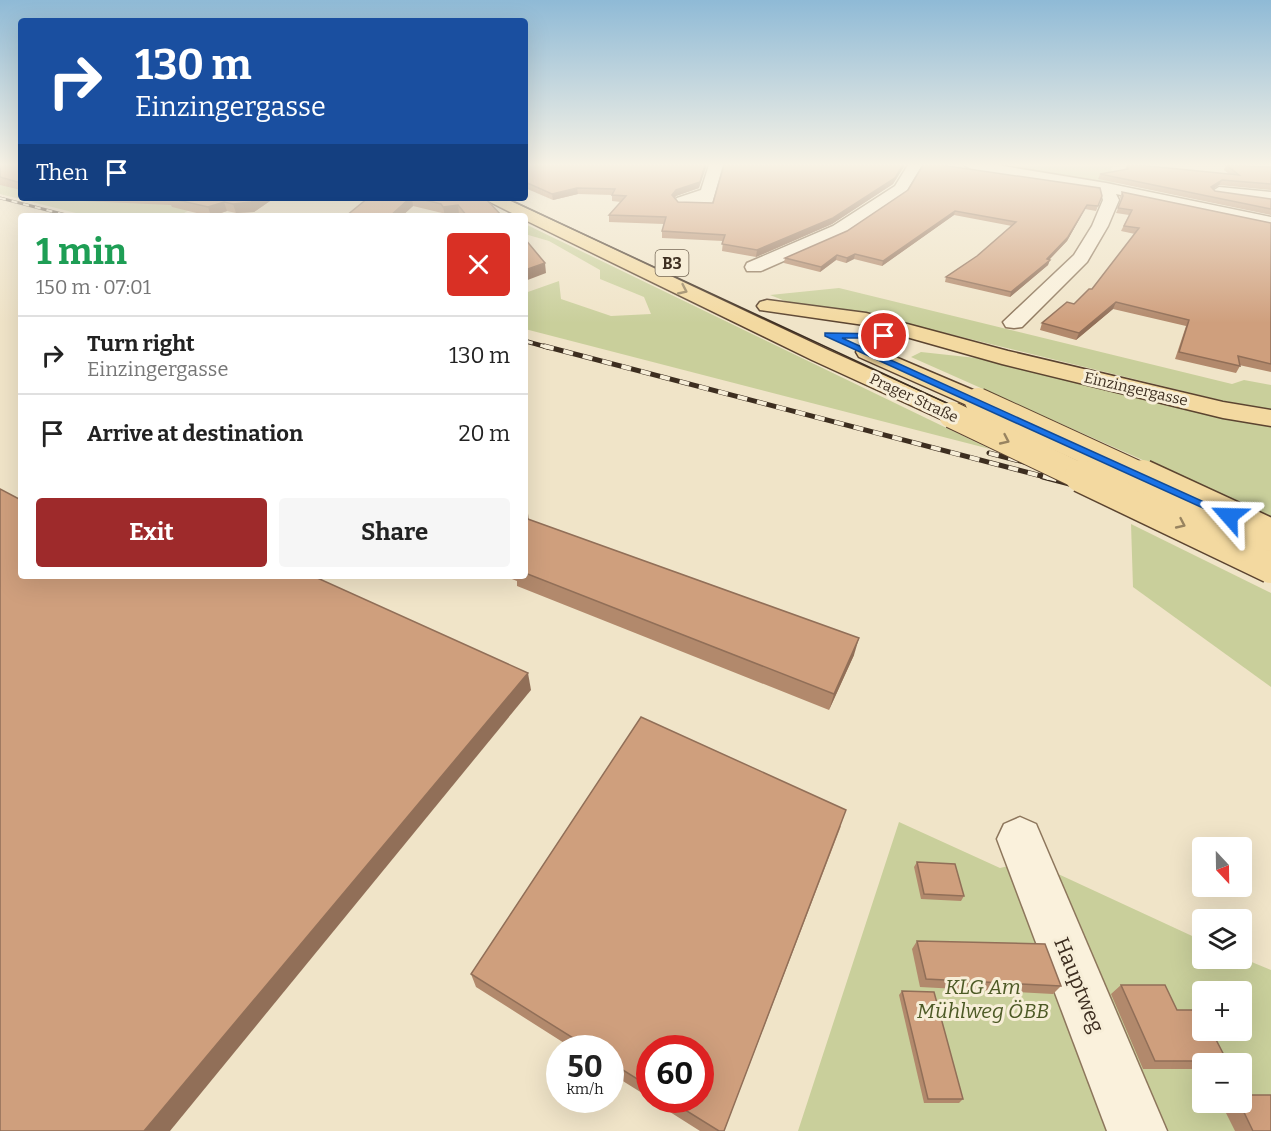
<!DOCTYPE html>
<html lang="en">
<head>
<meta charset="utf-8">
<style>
  body { margin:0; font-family:Bitter,serif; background:#f6f6f6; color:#222; height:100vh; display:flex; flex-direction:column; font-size:22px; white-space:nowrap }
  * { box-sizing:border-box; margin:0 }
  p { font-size:20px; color:#767676 }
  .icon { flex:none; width:33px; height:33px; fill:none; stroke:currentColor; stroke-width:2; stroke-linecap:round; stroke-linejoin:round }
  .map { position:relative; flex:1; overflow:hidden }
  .side { position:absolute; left:18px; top:213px; width:510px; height:366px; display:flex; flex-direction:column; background:#fff; border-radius:6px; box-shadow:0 6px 24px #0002 }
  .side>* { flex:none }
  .banner { position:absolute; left:18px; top:18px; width:510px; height:183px; border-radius:6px; box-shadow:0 6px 24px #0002; background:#1a4fa0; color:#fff; overflow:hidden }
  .needle { width:39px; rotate:158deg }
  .buttons { position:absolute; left:1192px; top:837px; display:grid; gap:12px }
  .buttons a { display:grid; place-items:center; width:60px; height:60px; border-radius:6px; background:#fff; box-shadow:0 6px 24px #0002; font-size:30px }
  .speed { position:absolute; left:546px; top:1035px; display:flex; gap:12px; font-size:30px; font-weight:700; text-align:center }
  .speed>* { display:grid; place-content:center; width:78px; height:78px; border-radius:50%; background:#fff; box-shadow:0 6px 24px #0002; line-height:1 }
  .speed small { font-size:15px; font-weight:400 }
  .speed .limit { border:9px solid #d22; background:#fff; color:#111 }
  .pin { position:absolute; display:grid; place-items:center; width:51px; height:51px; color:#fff; margin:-26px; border:3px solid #fff; border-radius:50%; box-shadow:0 2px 6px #0007 }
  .me { position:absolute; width:66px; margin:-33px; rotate:295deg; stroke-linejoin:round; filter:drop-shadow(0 0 4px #0008) }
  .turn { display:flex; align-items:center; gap:21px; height:126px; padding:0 18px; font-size:27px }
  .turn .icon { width:78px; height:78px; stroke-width:2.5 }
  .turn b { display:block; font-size:42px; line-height:51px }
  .then { display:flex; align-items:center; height:57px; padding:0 18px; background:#0003; gap:12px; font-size:22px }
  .round { display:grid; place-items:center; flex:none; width:63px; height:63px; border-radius:6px; background:#f6f6f6 }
  .head { display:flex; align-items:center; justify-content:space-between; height:102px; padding:0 18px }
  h1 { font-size:36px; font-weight:700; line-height:45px; color:#1e9e55 }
  .button { display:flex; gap:12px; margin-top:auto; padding:12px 18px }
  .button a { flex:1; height:69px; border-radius:6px; background:#9e2a2b; color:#fff; font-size:24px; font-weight:700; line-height:69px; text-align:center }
  .button a+a { background:#f6f6f6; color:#222 }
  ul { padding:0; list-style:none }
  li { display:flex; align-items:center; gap:18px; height:78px; padding:0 18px; border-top:2px solid #e0e0e0 }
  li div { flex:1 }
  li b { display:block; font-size:22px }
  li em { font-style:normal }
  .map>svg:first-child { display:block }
</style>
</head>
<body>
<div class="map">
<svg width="1271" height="1131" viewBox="0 0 1271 1131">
  <rect width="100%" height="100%" fill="#f0e4c8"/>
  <g fill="#c9cf9b" fill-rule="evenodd">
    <path d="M1006,165h114l-9,3 4,17z"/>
    <path d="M0,179l21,5v14h188l-30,18h-91l-88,-22z"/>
    <path d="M525,224l465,225 -465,-120v-36l34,-12 2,18 50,17 40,-2 -7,-17 -44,-18v-9l-51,-29 -24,-7z"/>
    <path d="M839,288l393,96 12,-4 27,5v24l-47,-8 -373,-91 -53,-4 -28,-11z"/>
    <path d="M921,352l55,6 232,55 63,11v93l-360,-160z"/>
    <path d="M1131,524l140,69v94l-138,-100z"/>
    <path d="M899,822l101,46 30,-7 173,80v17h39l29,12v161h-473zM1203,992h39v38h-39zM1203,1064h39v38h-39z"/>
  </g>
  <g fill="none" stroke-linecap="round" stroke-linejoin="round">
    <defs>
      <g id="minor">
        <path d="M709,165h14l-12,42 -33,-1 -4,-5 3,-3 24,-8z"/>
        <path d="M908,165h14l-16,27 -61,42 -84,37h-14l-2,-4 2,-4 86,-37 62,-40z"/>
        <path d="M964,165h33l109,18 165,34v10l-155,-33 3,6 -11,26 -21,36 -65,65 -8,1 -8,-1 -3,-5 71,-67 18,-29 11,-26 -3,-10 -129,-21z"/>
        <path d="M1219,187l52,5v10l-57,-7 -3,-3z"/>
        <path d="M1020,817l16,7 131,307h-60l-110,-292 7,-15z"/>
      </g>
      <g id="major">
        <path d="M485,198h20l323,152 133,60 4,5 -4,5 -9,3 -9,-3 -131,-60 -287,-140v-4h-7l-30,-15z"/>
        <path d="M767,300l99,13 142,38 215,51 48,8v16l-48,-8 -221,-54 -138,-39 -104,-15 -3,-4 3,-4z"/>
        <path d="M867,345l120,51 4,5 -4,5 -9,3 -9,-3 -110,-49 -3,-5 3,-5z"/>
      </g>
    </defs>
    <use href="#minor" stroke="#8d765c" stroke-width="3"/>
    <use href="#major" stroke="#5b4430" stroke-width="3"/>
    <use href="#minor" fill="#faf1dc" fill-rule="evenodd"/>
    <use href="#major" fill="#f3d9a0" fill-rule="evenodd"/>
    <path stroke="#3d2e20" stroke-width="1.5" d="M506,198l765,356"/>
    <defs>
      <path id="rail-far3" d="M0,198l70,18"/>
      <path id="rail-far2" d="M525,341l25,7"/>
      <g id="rail-far1">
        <path d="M544,346l505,132"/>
        <path d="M989,453l96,25"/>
      </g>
      <g id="rail">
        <path d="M1043,476l228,60"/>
        <path d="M1080,476l191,50"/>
      </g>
    </defs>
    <use href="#rail-far3" stroke="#3d2e20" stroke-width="3"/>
    <use href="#rail-far2" stroke="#3d2e20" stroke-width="4.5"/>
    <use href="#rail-far1" stroke="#3d2e20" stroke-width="5"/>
    <use href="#rail" stroke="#3d2e20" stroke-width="7"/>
    <use href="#rail-far3" stroke="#f7eed8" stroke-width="2" stroke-dasharray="6" stroke-linecap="butt"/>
    <use href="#rail-far2" stroke="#f7eed8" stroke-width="3" stroke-dasharray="8" stroke-linecap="butt"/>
    <use href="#rail-far1" stroke="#f7eed8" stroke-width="4" stroke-dasharray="10" stroke-linecap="butt"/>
    <use href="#rail" stroke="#f7eed8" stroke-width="4.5" stroke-dasharray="14" stroke-linecap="butt"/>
    <defs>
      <g id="major-bridge-far1">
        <path d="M978,401l168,77"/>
        <path d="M952,415l132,63"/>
      </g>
      <g id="major-bridge">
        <path d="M1081,476l190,91"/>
        <path d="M1143,476l128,59"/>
      </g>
    </defs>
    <use href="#major-bridge-far1" stroke="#5b4430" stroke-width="28" stroke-linecap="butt"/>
    <use href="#major-bridge" stroke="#5b4430" stroke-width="35" stroke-linecap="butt"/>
    <use href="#major-bridge-far1" stroke="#f3d9a0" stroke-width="26"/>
    <use href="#major-bridge" stroke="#f3d9a0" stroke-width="32"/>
  </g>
  <g fill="#b2896c">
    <path d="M0,165h21v25l-21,-5z"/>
    <path d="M525,165l174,23 -23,8 -1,2 3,4 35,1 11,-38h181l-12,19 -61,40 -76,33 -34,-6 1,-10 -61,-3v-7l2,-7 -55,-2v-7l12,-13 -9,-1v-6l-34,-1 -25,6 -28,-12z"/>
    <path d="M1127,165l102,9 -5,-4 2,-5 45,2v23l-52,-5 -6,4 2,2 56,8v16l-173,-36 2,-5 25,-4z"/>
    <path d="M908,190l194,6 -6,15 -11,-2 -18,32 -18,19 -1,5 -38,32 -65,-15 1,-5 31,-21 35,-30 -58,-11 -72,51 -28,-7 -8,4 -10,-3 -16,12 -36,-9 1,-5 62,-27z"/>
    <path d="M1122,192l149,31v149l-32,-7 1,1 -4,7 -61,-14 11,-33 -73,-17 -37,31 -36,-10 2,-7 32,-19 18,-15 43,-55 -14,-3 8,-16 -13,-2 5,-12 -1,-4z"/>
    <path d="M56,198h231l-5,3h-12l-16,11 -18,1 -9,-2 -14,5h-4l-37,-9 -1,-2 -89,-4z"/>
    <path d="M368,198h117l17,18h-42l-1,-2 -14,2 -3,-3 -29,-7 -11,10h-56z"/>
    <path d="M525,505l3,14 326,136 -25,55 -312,-124v-5l-13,-5h21z"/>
    <path d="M841,826l-117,305h-24l-49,-31h49l-50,-52v50l-40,-25v-25h-38l-96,-61 -5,-13z"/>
    <path d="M917,862l47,34 -3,5 -40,-2 -7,-32z"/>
    <path d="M917,941l144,45 -8,8 -133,-7 -8,-38z"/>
    <path d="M1121,985l56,25 50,51 -5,3h-19v5h-60l-32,-75z"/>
    <path d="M902,991l61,108 -4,4h-35l-25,-108z"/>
    <path d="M1242,1102l29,29h-36l-14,-28z"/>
  </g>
  <g fill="#916f58">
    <path d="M705,165h2l-8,23 -23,8 -4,5v-6l4,-5z"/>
    <path d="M903,165h2l-12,19 -61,40 -76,33 1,-7z"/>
    <path d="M1222,180l-3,5 -10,7 2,-5z"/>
    <path d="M577,188l1,6 -25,6 -1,-6z"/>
    <path d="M258,198h11l1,3 -16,11 -18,1 -3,-9z"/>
    <path d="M410,198h2l1,8 -11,10h-12z"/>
    <path d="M224,202l3,9 -16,5 -3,-9z"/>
    <path d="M458,205l1,9 -14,2 -2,-9z"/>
    <path d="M1087,205l-20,36 -20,21 3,-2 -2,5 -38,32 1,-5 36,-33z"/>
    <path d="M955,211l-1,4 -72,51 1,-5z"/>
    <path d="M855,254l-1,5 -8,4 1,-5z"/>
    <path d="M837,255l-1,5 -16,12 1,-5z"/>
    <path d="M545,263l1,10 -21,8v-11z"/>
    <path d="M1116,302l-3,7 -37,31 3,-7z"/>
    <path d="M527,505l2,17 -4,3v-18z"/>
    <path d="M859,638l-5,17 -25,55 5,-16z"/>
    <path d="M528,673l3,17 -361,441h-26z"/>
  </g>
  <g fill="#cf9f7d" stroke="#916f58" stroke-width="1.5">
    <path d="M0,165h21v18l-21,-6z"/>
    <path d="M525,165h180l-5,17 -24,8 -4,5 6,7 35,1 11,-38h179l-8,13 -62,40 -76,32 -35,-6 3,-9 -63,-4 4,-14 -57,-2 17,-19 -14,-1 3,-6 -38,-1 -25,6 -27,-12z"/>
    <path d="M923,165h18l159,23 2,8 -4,10 -11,-1 -19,32 -21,22 3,1 -39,32 -65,-15 31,-21 39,-34 -61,-11 -72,50 -28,-7 -8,4 -10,-3 -16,12 -36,-9 62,-27 61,-41z"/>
    <path d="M1127,165h11l101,10 -13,-10 45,2v17l-49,-4 -11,7 4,4 56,8v10l-171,-35 28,-5z"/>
    <path d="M1122,192l149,31v141l-33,-8 2,10 -61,-14 10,-32 -73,-18 -37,31 -37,-10 25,-21 7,2 15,-15h3l47,-61 -15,-2 8,-16 -14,-2 5,-12z"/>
    <path d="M169,198h89l-7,4 -18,2 -9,-2 -16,5z"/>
    <path d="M368,198h42l-20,18h-44z"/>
    <path d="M417,198h68l17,18h-35l-9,-11 -15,2 -2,-3z"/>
    <path d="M525,239l20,24 -20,7z"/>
    <path d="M0,489l21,11v76h292l215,97 -384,458h-144z"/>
    <path d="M525,518l334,120 -25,56 -309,-121z"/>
    <path d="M641,717l205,93 -122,321h-5l-50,-31h31v-52h-50v39l-40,-25v-14h-21l-118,-74z"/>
    <path d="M917,862l38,2 9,32 -40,-2z"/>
    <path d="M917,941l128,3 16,42 -135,-7z"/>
    <path d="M1121,985h44l12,25h24l2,4v16h8l16,31h-72z"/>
    <path d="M902,991l32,1 29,107h-35z"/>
    <path d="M1242,1095h29v36h-18l-14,-29h3z"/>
  </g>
  <defs><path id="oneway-chevron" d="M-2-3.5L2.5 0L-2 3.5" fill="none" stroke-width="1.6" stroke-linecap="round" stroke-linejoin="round" transform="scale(1.5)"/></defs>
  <g stroke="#988460">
    <use href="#oneway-chevron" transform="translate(683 290) rotate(25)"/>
    <use href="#oneway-chevron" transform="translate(1005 440) rotate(25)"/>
    <use href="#oneway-chevron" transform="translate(1181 524) rotate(25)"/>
  </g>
  <linearGradient id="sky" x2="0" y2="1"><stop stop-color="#8fbad6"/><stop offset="0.51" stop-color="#f8f3e6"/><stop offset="1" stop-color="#f8f3e6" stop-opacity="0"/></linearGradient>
  <rect width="1271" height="323" fill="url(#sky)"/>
  <path fill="#1a73e8" stroke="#114b97" stroke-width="1.5" d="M825,333l62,1v4h-45l393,178 -6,3 -4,-1 -400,-182z"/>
  <g text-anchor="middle" stroke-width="6" stroke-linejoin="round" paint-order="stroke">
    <g font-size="15" fill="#3d2e20" stroke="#f7eed8">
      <text transform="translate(1136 389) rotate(13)" y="5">Einzingergasse</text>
      <text transform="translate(914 398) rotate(25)" y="5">Prager Straße</text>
    </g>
    <rect fill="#f7eed8" stroke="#756857" stroke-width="1.5" x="655.5" y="250" width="33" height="26" rx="4.5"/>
    <g font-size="16" font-weight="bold" fill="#3d2e20">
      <text x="672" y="269">B3</text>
    </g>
    <g font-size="21" fill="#3d2e20" stroke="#f7eed8">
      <text transform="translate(1079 985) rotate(68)" y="7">Hauptweg</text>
    </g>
    <g font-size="21" font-style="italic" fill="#4d5a26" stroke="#f7eed8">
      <text x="983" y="994">KLG Am<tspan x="983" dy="24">Mühlweg ÖBB</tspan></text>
    </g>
  </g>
</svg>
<div class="buttons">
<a><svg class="needle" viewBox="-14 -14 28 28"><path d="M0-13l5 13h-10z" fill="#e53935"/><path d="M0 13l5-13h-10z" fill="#767676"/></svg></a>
<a><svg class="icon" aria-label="layers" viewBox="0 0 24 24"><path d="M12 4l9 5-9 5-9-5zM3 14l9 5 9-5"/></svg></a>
<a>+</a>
<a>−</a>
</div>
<div class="speed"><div>50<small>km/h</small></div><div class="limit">60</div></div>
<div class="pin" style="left:884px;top:336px;background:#d93025"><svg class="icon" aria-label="arrive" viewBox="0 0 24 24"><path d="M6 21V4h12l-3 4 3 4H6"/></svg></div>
<svg class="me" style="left:1229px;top:516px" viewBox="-20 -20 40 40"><path d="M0-17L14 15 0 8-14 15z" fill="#1a73e8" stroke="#fff" stroke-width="4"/></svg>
<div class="banner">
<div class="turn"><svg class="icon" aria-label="right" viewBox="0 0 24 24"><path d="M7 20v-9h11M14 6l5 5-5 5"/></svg><div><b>130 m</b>Einzingergasse</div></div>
<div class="then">Then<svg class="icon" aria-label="arrive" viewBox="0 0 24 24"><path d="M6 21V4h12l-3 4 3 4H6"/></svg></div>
</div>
<section class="side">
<div class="head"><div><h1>1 min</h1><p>150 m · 07:01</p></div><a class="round" style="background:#d93025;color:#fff"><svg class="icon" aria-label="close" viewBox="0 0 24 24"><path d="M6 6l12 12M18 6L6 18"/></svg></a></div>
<ul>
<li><svg class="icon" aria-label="right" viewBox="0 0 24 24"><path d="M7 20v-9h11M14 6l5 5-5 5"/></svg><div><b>Turn right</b><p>Einzingergasse</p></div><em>130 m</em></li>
<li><svg class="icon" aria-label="arrive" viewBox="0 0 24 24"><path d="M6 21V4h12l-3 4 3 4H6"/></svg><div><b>Arrive at destination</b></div><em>20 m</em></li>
</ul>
<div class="button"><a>Exit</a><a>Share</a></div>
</section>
</div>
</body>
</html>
